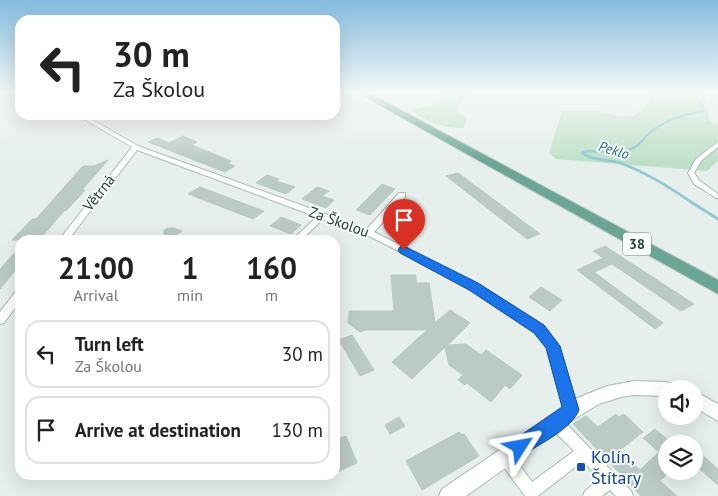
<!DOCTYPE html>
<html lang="en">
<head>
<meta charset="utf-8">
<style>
  body { margin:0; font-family:"PT Sans",sans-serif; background:#f6f6f6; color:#222; height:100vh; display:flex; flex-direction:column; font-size:19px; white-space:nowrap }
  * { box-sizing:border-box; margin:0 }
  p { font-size:16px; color:#767676 }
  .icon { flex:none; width:28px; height:28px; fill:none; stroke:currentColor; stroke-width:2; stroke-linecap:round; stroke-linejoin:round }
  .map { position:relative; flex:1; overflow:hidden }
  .details { position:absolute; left:15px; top:235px; width:325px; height:245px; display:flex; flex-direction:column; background:#fff; border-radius:15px; box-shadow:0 5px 20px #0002 }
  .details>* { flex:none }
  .guide { position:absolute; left:15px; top:15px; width:325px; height:105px; border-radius:15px; box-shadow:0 5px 20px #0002; background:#fff; color:#222; overflow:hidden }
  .buttons { position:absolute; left:658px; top:380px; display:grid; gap:10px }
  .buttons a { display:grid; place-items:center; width:45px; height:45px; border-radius:50%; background:#fff; box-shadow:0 5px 20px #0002; font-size:25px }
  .pin { position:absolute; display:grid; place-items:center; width:42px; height:42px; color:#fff; margin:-51px -21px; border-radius:50% 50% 50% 0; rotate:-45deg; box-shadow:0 0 5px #0007 }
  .pin .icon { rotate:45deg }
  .me { position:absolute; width:55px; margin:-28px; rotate:56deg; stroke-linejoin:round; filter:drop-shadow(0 0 4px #0008) }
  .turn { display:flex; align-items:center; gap:18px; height:105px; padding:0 15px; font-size:22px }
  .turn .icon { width:65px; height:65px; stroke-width:2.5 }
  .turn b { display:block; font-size:35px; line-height:42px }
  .eta { display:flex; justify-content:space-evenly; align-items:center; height:85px; text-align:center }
  .eta b { font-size:30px; font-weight:800; line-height:35px }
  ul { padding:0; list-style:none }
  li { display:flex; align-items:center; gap:15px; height:68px; margin:0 10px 8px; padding:0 5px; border:2px solid #e0e0e0; border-radius:15px }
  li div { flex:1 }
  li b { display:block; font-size:19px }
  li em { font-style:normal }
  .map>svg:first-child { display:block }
</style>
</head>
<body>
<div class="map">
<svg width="718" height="496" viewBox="0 0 718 496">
  <rect width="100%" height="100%" fill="#e6efeb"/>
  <g fill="#bfe0c8">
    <path d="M447,92h21l-9,13 -1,7 9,6 -3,10c-21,1 -36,-6 -53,-18 20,-6 21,1 36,-18z"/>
    <path d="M655,92h49l5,28 9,5v36l-11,10 -151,-12 -7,-6 13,-42h35l19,5 17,1 16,-14z"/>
  </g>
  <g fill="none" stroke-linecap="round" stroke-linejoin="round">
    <path stroke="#8ec9d4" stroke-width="2" d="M641,142c14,-19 40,-27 62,-31l-1,-7 -8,-12"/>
    <path stroke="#8ec9d4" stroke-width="2.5" d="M642,141c-11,15 -37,10 -54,10l-6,2c11,8 25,6 38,10 26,9 50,25 73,40"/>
    <path stroke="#8ec9d4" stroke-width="3" d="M691,202l27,17"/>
  </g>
  <g fill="#bbcac4" stroke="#b8c9c2">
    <path d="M183,136l14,6 -5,3 39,16 -4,2 8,3 -10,6 -77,-30 10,-4 11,5z"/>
    <path d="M108,160l-26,30h3l-18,20 -3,1 -25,29h-27l20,-21h4l47,-53h11z"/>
    <path d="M458,173l82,61 -13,5 -81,-63z"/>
    <path d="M267,175l12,4 -3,2 19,6 -9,7 -30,-11z"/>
    <path d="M382,184l13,5 -25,26 -14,-5z"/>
    <path d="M200,187l21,8 43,16 -11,8 -65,-25z"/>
    <path d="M317,187l12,4 -7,5 12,4 -8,8 -24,-9z"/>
    <path d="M281,217l20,8 -10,9 -21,-8z"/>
    <path d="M168,228h6l8,3 -11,8h-7v-9z"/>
    <path d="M605,246l89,58 -13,7 -69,-47 -18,8 69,51 -8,6 -78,-59 26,-12 -10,-7z"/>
    <path d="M20,247v18l-20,24v-20z"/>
    <path d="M391,275h25v8h13l6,40 15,-13 20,13 -22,22 18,-1 15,11 5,-5 36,25 -12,14 -5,-4 -14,17 -24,-19 -2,2 -7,-5 5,-5 -14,-10 -4,-18 -33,32 -20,-17 35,-32h-62l-5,2 -12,-9 1,-12h45z"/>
    <path d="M541,287l21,13 -12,11 -21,-14z"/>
    <path d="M352,335l22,35 -14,6 -21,-36z"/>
    <path d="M616,414l3,3 5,-3 19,18 -23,18 20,20 19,-18 -16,-14 12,-9 13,11 -2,1v34l-6,6 17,15h-36l-68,-72 13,-8 12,11z"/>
    <path d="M399,417l6,9 -15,8 -5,-9z"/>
    <path d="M459,432l3,3 2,-1 15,22 -57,34 -16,-29z"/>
    <path d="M346,436l11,27 -22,10v-33z"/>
    <path d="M699,452l19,17v16l-24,-21v-7z"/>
  </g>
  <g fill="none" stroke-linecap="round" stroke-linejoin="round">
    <defs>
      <g id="minor">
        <path d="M77,115h7l54,31 229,83 32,-36h6v4l-31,35 103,52 66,42 16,20 18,64 -1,4 -5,2 -5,-2 -18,-66 -13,-16 -64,-44 -100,-51 -48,-18 -22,21h-9l25,-23 -180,-67 -69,90h-9l73,-93z"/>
        <path d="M718,142v5l-17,14 -7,12 6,8 18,13v5l-24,-15 -6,-11 8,-14z"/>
        <path d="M20,290v11l-16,22 -4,1v-12l16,-21z"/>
        <path d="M556,417l5,1 70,73 2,5h-17l-6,-6 -8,6h-19l2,-5 15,-12 -17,-18 -45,35h-13l-25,-34 -2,-5 2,-5 5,-2 5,2 22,30 42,-31 -23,-23 -2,-5 2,-5z"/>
      </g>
      <g id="tertiary">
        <path d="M635,381l31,1 6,2 2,5h-8v7l-31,-1 -14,2 -22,7 -25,15 -108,77h-27l3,-7 133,-90 32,-13z"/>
        <path d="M694,391l24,13v17l-24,-14z"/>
      </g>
      <path id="primary" d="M356,92h11l351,188v14z"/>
    </defs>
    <use href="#minor" stroke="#a8b8b2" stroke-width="2"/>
    <use href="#tertiary" stroke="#a8b8b2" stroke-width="2"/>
    <use href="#primary" stroke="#c2cac8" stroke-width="2"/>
    <use href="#minor" fill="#fff" fill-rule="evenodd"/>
    <use href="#tertiary" fill="#fff" fill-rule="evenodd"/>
    <use href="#primary" fill="#6aa596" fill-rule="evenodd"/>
  </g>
  <linearGradient id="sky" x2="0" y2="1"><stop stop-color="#84bce0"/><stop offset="0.57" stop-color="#f4f8f6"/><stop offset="1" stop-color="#f4f8f6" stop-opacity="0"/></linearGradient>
  <rect width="718" height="162" fill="url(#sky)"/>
  <path fill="#1a73e8" stroke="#114b97" d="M404,246l74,37 66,42 16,21 19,64c-8,19 -36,32 -53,43l-6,3 -6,-3 -3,-6 3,-7 48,-33 -16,-59 -12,-15 -65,-43 -69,-37 -2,-3 2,-3z"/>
  <rect fill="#1a4fb4" stroke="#f7fbf9" stroke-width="2" x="576" y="462" width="10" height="10" rx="2.5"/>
  <g text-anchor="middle" stroke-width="4" stroke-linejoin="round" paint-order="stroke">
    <g font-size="14" font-style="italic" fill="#1c6f80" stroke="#f7fbf9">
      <text transform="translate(614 150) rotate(17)" y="5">Peklo</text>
    </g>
    <rect fill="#f7fbf9" stroke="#637a73" stroke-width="1" x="623" y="232.5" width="28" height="23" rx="4"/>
    <g font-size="14" font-weight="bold" fill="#24423a">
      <text x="637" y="249">38</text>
    </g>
    <g font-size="15" fill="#24423a" stroke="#f7fbf9">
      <text transform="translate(99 193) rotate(-52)" y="5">Větrná</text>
      <text transform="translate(339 222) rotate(20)" y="5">Za Školou</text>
    </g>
    <g font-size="18" fill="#164399" stroke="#f7fbf9" text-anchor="start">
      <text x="591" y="463">Kolín,<tspan x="591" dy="21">Štítary</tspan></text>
    </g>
  </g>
</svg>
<div class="buttons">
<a><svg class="icon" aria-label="sound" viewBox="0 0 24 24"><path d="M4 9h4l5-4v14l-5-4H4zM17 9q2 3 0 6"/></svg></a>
<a><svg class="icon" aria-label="layers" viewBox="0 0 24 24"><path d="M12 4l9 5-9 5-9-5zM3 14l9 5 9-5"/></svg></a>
</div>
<div class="pin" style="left:404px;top:250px;background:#d93025"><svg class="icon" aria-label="arrive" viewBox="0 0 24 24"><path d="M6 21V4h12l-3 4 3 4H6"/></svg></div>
<svg class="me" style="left:520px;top:447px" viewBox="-20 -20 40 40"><path d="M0-17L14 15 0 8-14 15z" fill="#1a73e8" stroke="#fff" stroke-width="4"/></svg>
<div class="guide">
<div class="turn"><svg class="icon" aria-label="left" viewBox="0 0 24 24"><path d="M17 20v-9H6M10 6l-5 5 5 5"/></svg><div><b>30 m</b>Za Školou</div></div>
</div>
<section class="details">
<div class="eta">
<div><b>21:00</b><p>Arrival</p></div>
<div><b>1</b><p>min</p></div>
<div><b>160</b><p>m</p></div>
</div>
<ul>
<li><svg class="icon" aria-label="left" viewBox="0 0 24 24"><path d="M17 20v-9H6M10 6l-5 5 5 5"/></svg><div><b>Turn left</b><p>Za Školou</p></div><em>30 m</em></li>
<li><svg class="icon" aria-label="arrive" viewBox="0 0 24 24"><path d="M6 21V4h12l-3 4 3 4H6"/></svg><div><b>Arrive at destination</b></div><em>130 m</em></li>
</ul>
</section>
</div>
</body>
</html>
